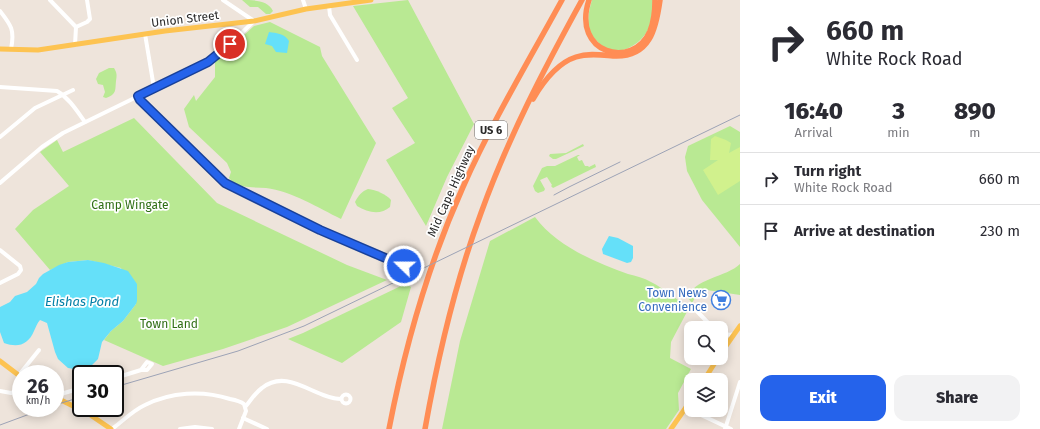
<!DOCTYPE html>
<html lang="en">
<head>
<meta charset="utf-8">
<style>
  body { margin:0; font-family:"Fira Sans",sans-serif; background:#f2f2f3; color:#2b2b33; height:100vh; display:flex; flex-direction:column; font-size:15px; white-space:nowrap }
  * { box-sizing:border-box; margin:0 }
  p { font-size:13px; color:#7c7c81 }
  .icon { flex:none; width:22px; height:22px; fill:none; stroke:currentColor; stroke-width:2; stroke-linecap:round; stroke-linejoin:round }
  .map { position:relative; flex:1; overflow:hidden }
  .drawer { display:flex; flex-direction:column; background:#fff; width:300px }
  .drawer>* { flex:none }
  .guide { background:#fff; color:#2b2b33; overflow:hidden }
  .tools { position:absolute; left:684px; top:321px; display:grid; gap:8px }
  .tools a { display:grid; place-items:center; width:44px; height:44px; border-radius:8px; background:#fff; box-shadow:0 2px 10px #0003; font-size:20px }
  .speed { position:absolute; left:12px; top:365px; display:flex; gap:8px; font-size:20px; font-weight:700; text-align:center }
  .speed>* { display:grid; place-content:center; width:52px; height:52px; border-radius:50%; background:#fff; box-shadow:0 2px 10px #0003; line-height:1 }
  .speed small { font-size:10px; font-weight:400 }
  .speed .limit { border:2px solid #111; border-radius:6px; background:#fff; color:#111 }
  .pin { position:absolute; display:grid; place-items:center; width:34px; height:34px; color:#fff; margin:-17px; border:2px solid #fff; border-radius:50%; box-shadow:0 1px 4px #0007 }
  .me { position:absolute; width:44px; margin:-22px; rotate:292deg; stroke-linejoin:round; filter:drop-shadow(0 0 3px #0008) }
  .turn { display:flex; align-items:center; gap:14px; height:84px; padding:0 20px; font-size:18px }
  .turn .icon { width:52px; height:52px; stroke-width:2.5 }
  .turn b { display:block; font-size:28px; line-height:34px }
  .eta { display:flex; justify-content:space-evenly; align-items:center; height:68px; text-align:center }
  .eta b { font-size:24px; font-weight:800; line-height:28px }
  .button { display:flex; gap:8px; margin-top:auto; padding:8px 20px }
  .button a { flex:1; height:46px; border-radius:12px; background:#2563eb; color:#fff; font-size:16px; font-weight:800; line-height:46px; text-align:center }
  .button a+a { background:#f2f2f3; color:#2b2b33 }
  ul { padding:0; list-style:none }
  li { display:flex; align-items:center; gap:12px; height:52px; padding:0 20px; border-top:1px solid #e1e1e2 }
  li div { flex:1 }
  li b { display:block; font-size:15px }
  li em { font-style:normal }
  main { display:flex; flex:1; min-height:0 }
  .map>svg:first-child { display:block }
</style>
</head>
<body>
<main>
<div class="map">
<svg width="740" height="429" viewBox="0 0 740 429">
  <rect width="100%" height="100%" fill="#eee4db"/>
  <g fill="#b9e993">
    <path d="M242,0c12,0 26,0 31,11l-3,3h-4l-8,-7h-8z"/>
    <path d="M408,0l66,124 -27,53 -21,49 -40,-66 29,-17 -23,-35 16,-10 -55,-92z"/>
    <path d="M592,0h61c-1,9 0,20 -4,28 -9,19 -36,33 -52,13 -3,-3 -7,-7 -8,-10 -2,-11 0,-21 3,-31z"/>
    <path d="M270,22l50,25 2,9 54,87 -35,76c-22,-11 -50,-28 -75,-31 -12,-1 -29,1 -37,-10l2,-6 -4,-9 -38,-36 -5,-18 10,-14 2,6 19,-24v-16l39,-35z"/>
    <path d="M109,68h5c3,5 3,7 2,13 -1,9 1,13 -10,17l-3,-1 2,-5 -2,-7 -5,-1 -2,-5 3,-6z"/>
    <path d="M134,118l83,85 130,62 40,15 -100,47 -64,22 -60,17 -59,-26 7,-9 12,-10 13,-17 -15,-36 -33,-8 -20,2 -18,8 -35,-41 18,-19 36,-24 -29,-34 17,-12 6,12z"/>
    <path d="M730,126l10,6v115l-38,-47 -15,-29 -2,-14 3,-11z"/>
    <path d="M583,144l1,2 -28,13h-3l-4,-3 1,-2 16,-1z"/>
    <path d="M578,155h2l-3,2 2,4 3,-1 3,6h3l1,1 6,-3 1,3 -43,21 -2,-2 1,-1 -5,-8 -7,3 5,9 -1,2 -6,2 -3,-2 -2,-5 9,-18 5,-2h8z"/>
    <path d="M368,189c8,1 18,5 23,11l-1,7c-9,8 -22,6 -33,-1l-2,-4c3,-6 7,-11 13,-13z"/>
    <path d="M535,217c21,29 60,45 93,57 8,2 16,4 23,8 14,7 26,18 38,26l-18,34 -1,16 21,11 -13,24 1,17 -13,19h-224l18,-88 30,-100z"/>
    <path d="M740,264v31l-40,-6 -8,14 -4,-5c4,-19 39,-21 52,-34z"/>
    <path d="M405,284l6,3 -10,35 -59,41 -54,-24 15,-6z"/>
  </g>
  <path fill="#d1f18d" d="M715,136l11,4 5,3 -2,10 11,-6v34l-22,14 -15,-25 15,-10h-8l1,-21z"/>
  <g fill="#65e0f9">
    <path d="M269,32c8,1 16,2 20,9l-2,12 -11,-1 -4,-6 -7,-2z"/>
    <path d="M609,236l9,2 15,8v12l-2,4 -4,1 -24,-9 -1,-5z"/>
    <path d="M88,260l16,3 24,8 9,13v17l-1,3 -13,17 -12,10 -9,11 -4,17 -7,7 -11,4 -12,-2 -10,-9 -3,-7 -8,-29 -7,-3c-3,3 -4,7 -6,11 -6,14 -16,17 -30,12l-4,-11v-25l10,-5 5,-6 12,-4 9,-8 3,-6 4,-4 16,-9 9,-3z"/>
  </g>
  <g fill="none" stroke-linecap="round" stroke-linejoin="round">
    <g stroke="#fff" stroke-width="4">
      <path d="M50,0l26,27 -1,18"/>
      <path d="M303,0l3,9"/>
      <path d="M329,6l1,9 27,45"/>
      <path d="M0,11c11,14 15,19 11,38"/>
      <path d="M76,27l11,-5 3,-3 -3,-19"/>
      <path d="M145,34l9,54"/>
      <path d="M0,87l57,4c12,7 20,20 28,31"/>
      <path d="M139,95l4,8 82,80 95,47 84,36"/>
      <path d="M0,137l35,-29 38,-18"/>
      <path d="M0,183l42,-36 21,-14 145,-71 10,-6 36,-35 -31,-21"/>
      <path d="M0,250l20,16 1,4 -3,4 -18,9"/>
      <path d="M691,305l22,23"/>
      <path d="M721,333l9,2 4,-1"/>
      <path d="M19,375l20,-25"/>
      <path d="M115,378l26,-8h6l5,-6 -5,-2 -6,8"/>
      <path d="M0,391l11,2 10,-3"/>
      <circle cx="346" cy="399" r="4.5"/>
      <path d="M61,400v-6l20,-6"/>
      <path d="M246,406c5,-6 9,-13 16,-18 26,-21 53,11 79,11"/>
      <path d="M686,408l45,21"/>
      <path d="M243,418l24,11"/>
      <path d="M112,429c11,-8 20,-18 33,-24 26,-13 57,-15 85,-6 5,1 10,2 14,5l2,7 -7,18"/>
      <path d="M180,429l15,-2 17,2"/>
      <path d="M725,429l15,-47"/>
    </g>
    <g stroke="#fdc351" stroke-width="5">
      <path d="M0,49l38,1 127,-19 89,-10 52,-12 65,-9"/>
      <path d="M721,353l19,-27"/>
      <path d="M0,361l21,16"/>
      <path d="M704,380l14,-22"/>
      <path d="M55,397l34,17 22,15"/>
      <path d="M671,429l20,-29"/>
    </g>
    <g stroke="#ff8d55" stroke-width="5.5">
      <path d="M589,0c-18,54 44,70 61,31 4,-10 5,-21 5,-31"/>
      <path d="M533,99c10,-17 24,-36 43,-42 12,-4 25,-2 37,-1 37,2 43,-27 47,-56"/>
      <path d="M389,429c16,-83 39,-164 74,-242 29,-65 65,-125 99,-187"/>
      <path d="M425,429c13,-73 30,-146 56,-216 27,-75 63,-144 101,-213"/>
    </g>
    <g stroke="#9da3b6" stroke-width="1">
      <path d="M554,195l15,-8 51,-25"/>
      <path d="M115,387l123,-36 66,-25 436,-211"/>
      <path d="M55,405l26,-8"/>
      <path d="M0,425l46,-17"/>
    </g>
  </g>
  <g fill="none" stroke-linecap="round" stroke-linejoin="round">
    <defs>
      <path id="route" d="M230,44l-22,18 -70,34 2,4 85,83 95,47 84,36"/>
    </defs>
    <use href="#route" stroke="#184099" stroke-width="10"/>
    <use href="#route" stroke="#2563eb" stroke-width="7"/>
  </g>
  <defs>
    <symbol id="supermarket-ring" viewBox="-11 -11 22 22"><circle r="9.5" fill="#fff" stroke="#3f7fe0" stroke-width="1.5"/><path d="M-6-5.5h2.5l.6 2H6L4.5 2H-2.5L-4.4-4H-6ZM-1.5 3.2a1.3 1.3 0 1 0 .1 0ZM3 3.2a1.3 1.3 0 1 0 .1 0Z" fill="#3f7fe0"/></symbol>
  </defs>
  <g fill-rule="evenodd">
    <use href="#supermarket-ring" x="710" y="289" width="22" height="22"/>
  </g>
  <g text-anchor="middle" stroke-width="3.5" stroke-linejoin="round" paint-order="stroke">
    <rect fill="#fff" stroke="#6a6a6a" stroke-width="1" x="475" y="121" width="32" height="18" rx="3"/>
    <g font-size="11" font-weight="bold" fill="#2a2a2a">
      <text x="491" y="134">US 6</text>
    </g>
    <g font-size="12" fill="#2a2a2a" stroke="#fff">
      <text transform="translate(185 19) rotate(-7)" y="4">Union Street</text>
      <text transform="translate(451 191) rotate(-66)" y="4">Mid Cape Highway</text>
    </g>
    <g font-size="12" fill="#2f6e14" stroke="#fff">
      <text x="130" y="209">Camp Wingate</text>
      <text x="169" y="328">Town Land</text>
    </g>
    <g font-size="12" fill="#366cbe" stroke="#fff" text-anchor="end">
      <text x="707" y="297">Town News<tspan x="707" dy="14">Convenience</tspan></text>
    </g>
    <g font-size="13" font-style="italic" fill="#027fa7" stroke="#fff">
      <text x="82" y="306">Elishas Pond</text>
    </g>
  </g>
</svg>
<div class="tools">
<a><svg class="icon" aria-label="search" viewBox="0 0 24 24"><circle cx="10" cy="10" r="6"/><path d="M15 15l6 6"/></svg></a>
<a><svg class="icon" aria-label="layers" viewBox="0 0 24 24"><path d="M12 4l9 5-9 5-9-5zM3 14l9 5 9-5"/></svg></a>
</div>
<div class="speed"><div>26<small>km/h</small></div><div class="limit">30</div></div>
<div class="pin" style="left:230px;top:44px;background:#d93025"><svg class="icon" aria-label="arrive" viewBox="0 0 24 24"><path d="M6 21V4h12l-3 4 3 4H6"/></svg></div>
<svg class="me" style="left:404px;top:266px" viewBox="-20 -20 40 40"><circle r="17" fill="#2563eb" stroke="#fff" stroke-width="3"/><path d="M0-11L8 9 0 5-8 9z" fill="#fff"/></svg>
</div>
<section class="drawer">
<div class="guide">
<div class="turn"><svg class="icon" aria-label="right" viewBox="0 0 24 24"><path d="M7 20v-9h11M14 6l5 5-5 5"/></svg><div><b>660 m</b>White Rock Road</div></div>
</div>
<div class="eta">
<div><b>16:40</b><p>Arrival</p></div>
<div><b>3</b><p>min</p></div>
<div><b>890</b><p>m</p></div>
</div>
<ul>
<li><svg class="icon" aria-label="right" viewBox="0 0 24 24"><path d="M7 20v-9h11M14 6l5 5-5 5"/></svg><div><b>Turn right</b><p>White Rock Road</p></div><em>660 m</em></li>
<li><svg class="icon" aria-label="arrive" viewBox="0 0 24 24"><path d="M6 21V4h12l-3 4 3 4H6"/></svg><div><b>Arrive at destination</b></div><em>230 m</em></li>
</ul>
<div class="button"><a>Exit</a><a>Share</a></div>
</section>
</main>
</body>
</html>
